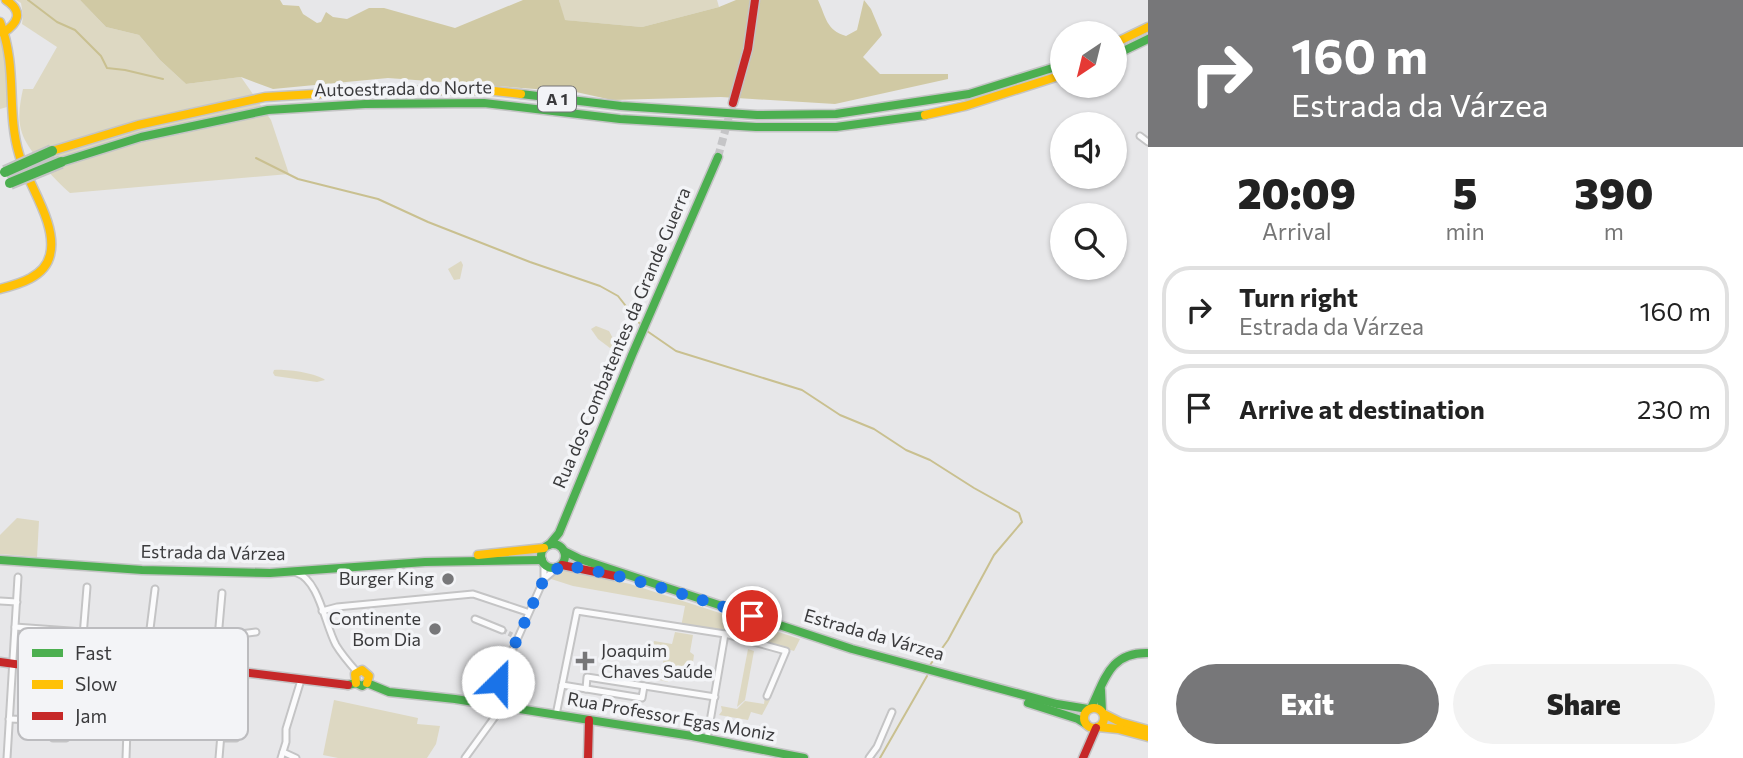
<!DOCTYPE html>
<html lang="en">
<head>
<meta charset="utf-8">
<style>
  body { margin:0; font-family:Commissioner,sans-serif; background:#f2f2f2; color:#222; height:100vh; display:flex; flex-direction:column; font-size:26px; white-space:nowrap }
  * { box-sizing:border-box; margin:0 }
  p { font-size:23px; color:#767676 }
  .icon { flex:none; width:38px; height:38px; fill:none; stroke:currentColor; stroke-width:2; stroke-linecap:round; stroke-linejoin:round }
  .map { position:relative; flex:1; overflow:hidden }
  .details { display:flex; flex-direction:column; background:#fff; width:595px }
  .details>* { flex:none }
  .banner { background:#777779; color:#fff; overflow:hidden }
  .needle { width:46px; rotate:215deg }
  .controls { position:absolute; left:1050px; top:21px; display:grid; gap:14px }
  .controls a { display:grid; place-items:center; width:77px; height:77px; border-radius:50%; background:#fff; box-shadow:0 2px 5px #0004; font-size:35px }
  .pin { position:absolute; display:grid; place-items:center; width:60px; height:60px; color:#fff; margin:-30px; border:4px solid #fff; border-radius:50%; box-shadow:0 2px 7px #0007 }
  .me { position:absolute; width:77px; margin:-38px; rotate:23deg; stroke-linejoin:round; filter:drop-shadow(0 0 5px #0008) }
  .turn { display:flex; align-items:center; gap:24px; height:147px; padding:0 28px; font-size:32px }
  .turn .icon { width:91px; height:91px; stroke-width:2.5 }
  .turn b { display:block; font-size:49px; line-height:60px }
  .eta { display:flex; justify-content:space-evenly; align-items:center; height:119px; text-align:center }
  .eta b { font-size:42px; font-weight:800; line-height:49px }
  .primary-button { display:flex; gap:14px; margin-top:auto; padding:14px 28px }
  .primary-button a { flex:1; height:80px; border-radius:42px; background:#777779; color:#fff; font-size:28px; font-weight:800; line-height:80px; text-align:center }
  .primary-button a+a { background:#f2f2f2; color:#222 }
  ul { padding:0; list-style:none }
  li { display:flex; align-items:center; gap:21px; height:88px; margin:0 14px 10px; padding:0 14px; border:4px solid #e0e0e0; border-radius:28px }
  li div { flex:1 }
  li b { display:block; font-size:26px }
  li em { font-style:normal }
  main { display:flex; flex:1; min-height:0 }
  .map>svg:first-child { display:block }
</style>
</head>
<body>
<main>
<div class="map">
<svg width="1148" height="758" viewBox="0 0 1148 758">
  <rect width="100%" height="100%" fill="#e7e7e9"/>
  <g fill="#ddd8c2">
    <path d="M16,0h64l26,27 33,8 21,25 26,24 55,-7 30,43 18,54 -219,19c-14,-12 -43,-43 -48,-60 -5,-14 -2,-30 1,-44h10l24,-42 -35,-23 1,-9 -2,-12z"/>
    <path d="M559,0h158l2,7 -77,20 -78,-7z"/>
    <path d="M0,38l6,6 4,40 -3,23 -7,2z"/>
    <path d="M461,261l2,4 -3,14 -6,1 -6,-11z"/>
    <path d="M596,326l13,5 7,13 -2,3 -4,1 -12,-9 -7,-10z"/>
    <path d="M274,370c12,-1 42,3 51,10l-8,2 -42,-6 -2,-3z"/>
    <path d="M17,518l22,3 -2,36 -37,-3v-19z"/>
    <path d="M567,570l63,14 170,55 -6,12 -70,-20 -43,-4 4,-21 -112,-20 -25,-8 9,-6z"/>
    <path d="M675,632l18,3 -3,17 4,3 -2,14 -2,1 -19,-3 -3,15 -8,-2 1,-6 -2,6 -8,-1 1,-10 10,1 3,-20 5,2 -17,-5 1,-6 18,3z"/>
    <path d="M748,649l6,2 -9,49 -8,7z"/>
    <path d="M765,696l5,4 -8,15 -11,-3 -3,8 -29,-5 3,-4 -1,-5 16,3 8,-8 19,3z"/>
    <path d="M334,700l84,18 -1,6 23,2 -4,18 -9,14h-89l-15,-3z"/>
  </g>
  <path fill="#d0c9a4" d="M80,0h200l3,5 16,1 4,8 14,9 4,-1 5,-10 7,5 14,2 22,-11h15l71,20 68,-28h36l6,20 77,7 77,-20 17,-7h82c8,17 8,30 28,36l11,-6 7,-30 7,9 11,26 -19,22 17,17h68v5l-113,25 -114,-7 -109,3 -36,-8 -188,-14 -115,11 -32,-12 -55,7 -26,-24 -21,-25 -33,-8z"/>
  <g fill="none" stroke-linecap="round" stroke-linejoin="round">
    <g stroke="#c9c090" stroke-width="2">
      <path d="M28,0l29,22 18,8 26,26 6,12 18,2 38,9"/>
      <path d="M256,158l42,21 80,20 50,23 102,40 70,24 18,10 22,28"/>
      <path d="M647,331l29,20 126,39 38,25 34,14 32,21 24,10 44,28 45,25 3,9 -28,33 -46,85 -18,25"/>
      <path d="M880,758l47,-82"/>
    </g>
    <path stroke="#c5c5c7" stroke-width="5" stroke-dasharray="5 2.5" stroke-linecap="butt" d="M502,630l10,5"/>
    <path stroke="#c5c5c7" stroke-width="8" stroke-dasharray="8 4" stroke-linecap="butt" d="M718,157l13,-48"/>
    <defs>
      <g id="street">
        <path d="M1140,136l8,6"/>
        <path d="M544,564v15"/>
        <path d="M297,573c22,7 28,52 39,72 6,10 13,18 21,27"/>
        <path d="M0,601l17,1"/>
        <path d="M322,611l15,-4 136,-13 54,18"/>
        <path d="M475,619l27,11"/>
        <path d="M15,627l179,13 62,-8"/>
        <path d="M149,637l6,-48"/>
        <path d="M218,638l4,-45"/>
        <path d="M80,673l7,-86"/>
        <path d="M159,673l17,28 5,3 57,9 -2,25h-16"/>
        <path d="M562,685l80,13 2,-12"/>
        <path d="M586,689l1,-12 128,20"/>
        <path d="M488,705l56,-126 14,-12"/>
        <path d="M147,706l21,1 8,-6"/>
        <path d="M556,715l21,-104 148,23 61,17 -19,45"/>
        <path d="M9,719l28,1 16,6 12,1 1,11h-13v-12"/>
        <path d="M707,739l18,-105"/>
        <path d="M283,752l13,6"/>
        <path d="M7,758l11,-181"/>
        <path d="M126,758l3,-85"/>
        <path d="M219,758l4,-48"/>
        <path d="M281,758l5,-16v-13l15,-49"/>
        <path d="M465,758l37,-51"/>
        <path d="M869,758l8,-11 15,-35"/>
      </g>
      <g id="fast">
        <path d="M1115,55l33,-16"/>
        <path d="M521,94l100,12 136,9 79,-1 133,-20 93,-29"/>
        <path d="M61,162l80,-25 127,-27 97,-6 119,-1 136,16 136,8h80l89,-12"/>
        <circle cx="553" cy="556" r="12"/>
        <path d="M549,545l10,-12 73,-178 86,-198"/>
        <path d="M564,551l16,8 272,90 205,55 31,5"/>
        <path d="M0,560l142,10 128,3 155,-11 117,-2"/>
        <path d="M348,685l8,-2 6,3 5,-3 22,9 66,7 237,37 112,22"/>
        <path d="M1101,690l1,21"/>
        <path d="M1028,703l50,16 8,5"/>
        <path d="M1091,708c14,-29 19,-56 57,-55"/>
      </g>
      <g id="slow">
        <path d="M0,22c18,46 6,88 19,132 8,29 39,70 31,101 -5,22 -31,29 -50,34"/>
        <path d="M3,33c15,-10 21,-21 3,-33"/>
        <path d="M1115,43l33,-16"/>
        <path d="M925,115l40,-9 97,-31"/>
        <path d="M52,151l86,-26 127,-28 100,-6 120,-1 36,4"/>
        <path d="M478,555l66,-7"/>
        <path d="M356,683l-1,-9 7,-4 7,6 -2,7"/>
        <circle cx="1094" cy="718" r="10"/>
        <path d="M1104,714l16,8 28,8"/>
        <path d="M1098,727l20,2 30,8"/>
      </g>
      <g id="jam">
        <path d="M733,103l15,-54 7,-49"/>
        <path d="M562,565l53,11"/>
        <path d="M0,662l80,11h111l34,-3 123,15"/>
        <path d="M588,758l1,-38"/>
        <path d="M1083,758l13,-30"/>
      </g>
    </defs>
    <use href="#street" stroke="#c4c4c5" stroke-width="9"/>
    <use href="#fast" stroke="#c4c4c5" stroke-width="11"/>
    <use href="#slow" stroke="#c4c4c5" stroke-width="11"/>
    <use href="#jam" stroke="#c4c4c5" stroke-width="11"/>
    <use href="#street" stroke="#fbfbfc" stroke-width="5"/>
    <use href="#fast" stroke="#4caf50" stroke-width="8"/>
    <use href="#slow" stroke="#ffc107" stroke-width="8"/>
    <use href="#jam" stroke="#c62828" stroke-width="8"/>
    <defs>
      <g id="fast-bridge">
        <path d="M5,172l47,-21"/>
        <path d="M10,183l51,-21"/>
      </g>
    </defs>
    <use href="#fast-bridge" stroke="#c4c4c5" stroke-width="14" stroke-linecap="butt"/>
    <use href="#fast-bridge" stroke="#4caf50" stroke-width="10"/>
  </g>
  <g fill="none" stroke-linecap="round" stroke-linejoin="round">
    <path stroke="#1a73e8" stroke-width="12" stroke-dasharray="0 21.6" d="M498,682l46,-103 18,-14c65,10 127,31 190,51"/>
  </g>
  <g fill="#777779" stroke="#f3f4f7" stroke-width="2.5">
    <circle cx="448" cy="579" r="7"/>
    <circle cx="435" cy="629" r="7"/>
    <path d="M581.5 650.5h7v7h7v7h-7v7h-7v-7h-7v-7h7z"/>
  </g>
  <g text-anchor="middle" stroke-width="7" stroke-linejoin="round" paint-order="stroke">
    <rect fill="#f3f4f7" stroke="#727275" stroke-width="2" x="538" y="86.5" width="38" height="25" rx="5"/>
    <g font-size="16" font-weight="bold" fill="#3b3b3d">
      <text x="557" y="105">A 1</text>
    </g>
    <g font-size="18" fill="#3b3b3d" stroke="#f3f4f7">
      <text transform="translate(403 89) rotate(-1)" y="6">Autoestrada do Norte</text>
      <text transform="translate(622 338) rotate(-67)" y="6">Rua dos Combatentes da Grande Guerra</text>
      <text transform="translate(213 553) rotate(1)" y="6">Estrada da Várzea</text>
      <text transform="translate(874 635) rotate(16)" y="6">Estrada da Várzea</text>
      <text transform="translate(671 717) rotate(10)" y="6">Rua Professor Egas Moniz</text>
    </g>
    <g font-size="18" fill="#3b3b3d" stroke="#f3f4f7" text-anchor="end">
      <text x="434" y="585">Burger King</text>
      <text x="421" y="625">Continente<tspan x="421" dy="21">Bom Dia</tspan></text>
      <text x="601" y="657" text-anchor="start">Joaquim<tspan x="601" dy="21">Chaves Saúde</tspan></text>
    </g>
  </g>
  <rect x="18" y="628" width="230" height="112" rx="10" fill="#f3f4f7" stroke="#bcbcbf" stroke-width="2"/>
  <rect x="32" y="649" width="31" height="8" fill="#4caf50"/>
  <rect x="32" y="680" width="31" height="9" fill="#ffc107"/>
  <rect x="32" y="712" width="31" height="8" fill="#c62828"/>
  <g font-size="19" fill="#3b3b3d">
    <text x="75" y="660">Fast</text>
    <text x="75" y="691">Slow</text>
    <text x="75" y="723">Jam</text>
  </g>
</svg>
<div class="controls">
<a><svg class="needle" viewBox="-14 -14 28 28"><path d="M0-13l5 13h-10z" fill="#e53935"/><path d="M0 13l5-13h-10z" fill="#767676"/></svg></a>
<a><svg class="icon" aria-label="sound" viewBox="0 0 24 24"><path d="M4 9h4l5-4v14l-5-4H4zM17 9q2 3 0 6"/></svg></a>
<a><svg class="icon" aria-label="search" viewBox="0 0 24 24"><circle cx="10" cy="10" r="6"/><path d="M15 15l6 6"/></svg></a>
</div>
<div class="pin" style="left:752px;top:616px;background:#d93025"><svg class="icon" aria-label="arrive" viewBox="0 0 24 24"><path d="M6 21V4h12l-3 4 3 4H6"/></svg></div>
<svg class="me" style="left:498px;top:682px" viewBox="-20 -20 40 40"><circle r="19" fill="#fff"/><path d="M0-13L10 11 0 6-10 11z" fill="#1a73e8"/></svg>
</div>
<section class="details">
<div class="banner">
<div class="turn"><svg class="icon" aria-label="right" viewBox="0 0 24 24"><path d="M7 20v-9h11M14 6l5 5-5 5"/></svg><div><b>160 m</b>Estrada da Várzea</div></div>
</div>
<div class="eta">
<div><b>20:09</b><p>Arrival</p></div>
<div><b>5</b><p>min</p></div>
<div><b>390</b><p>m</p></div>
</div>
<ul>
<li><svg class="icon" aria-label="right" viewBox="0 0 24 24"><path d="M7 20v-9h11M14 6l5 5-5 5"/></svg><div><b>Turn right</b><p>Estrada da Várzea</p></div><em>160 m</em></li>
<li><svg class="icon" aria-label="arrive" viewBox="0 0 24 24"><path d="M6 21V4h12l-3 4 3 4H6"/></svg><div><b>Arrive at destination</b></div><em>230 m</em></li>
</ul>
<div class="primary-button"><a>Exit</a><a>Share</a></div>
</section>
</main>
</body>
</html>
